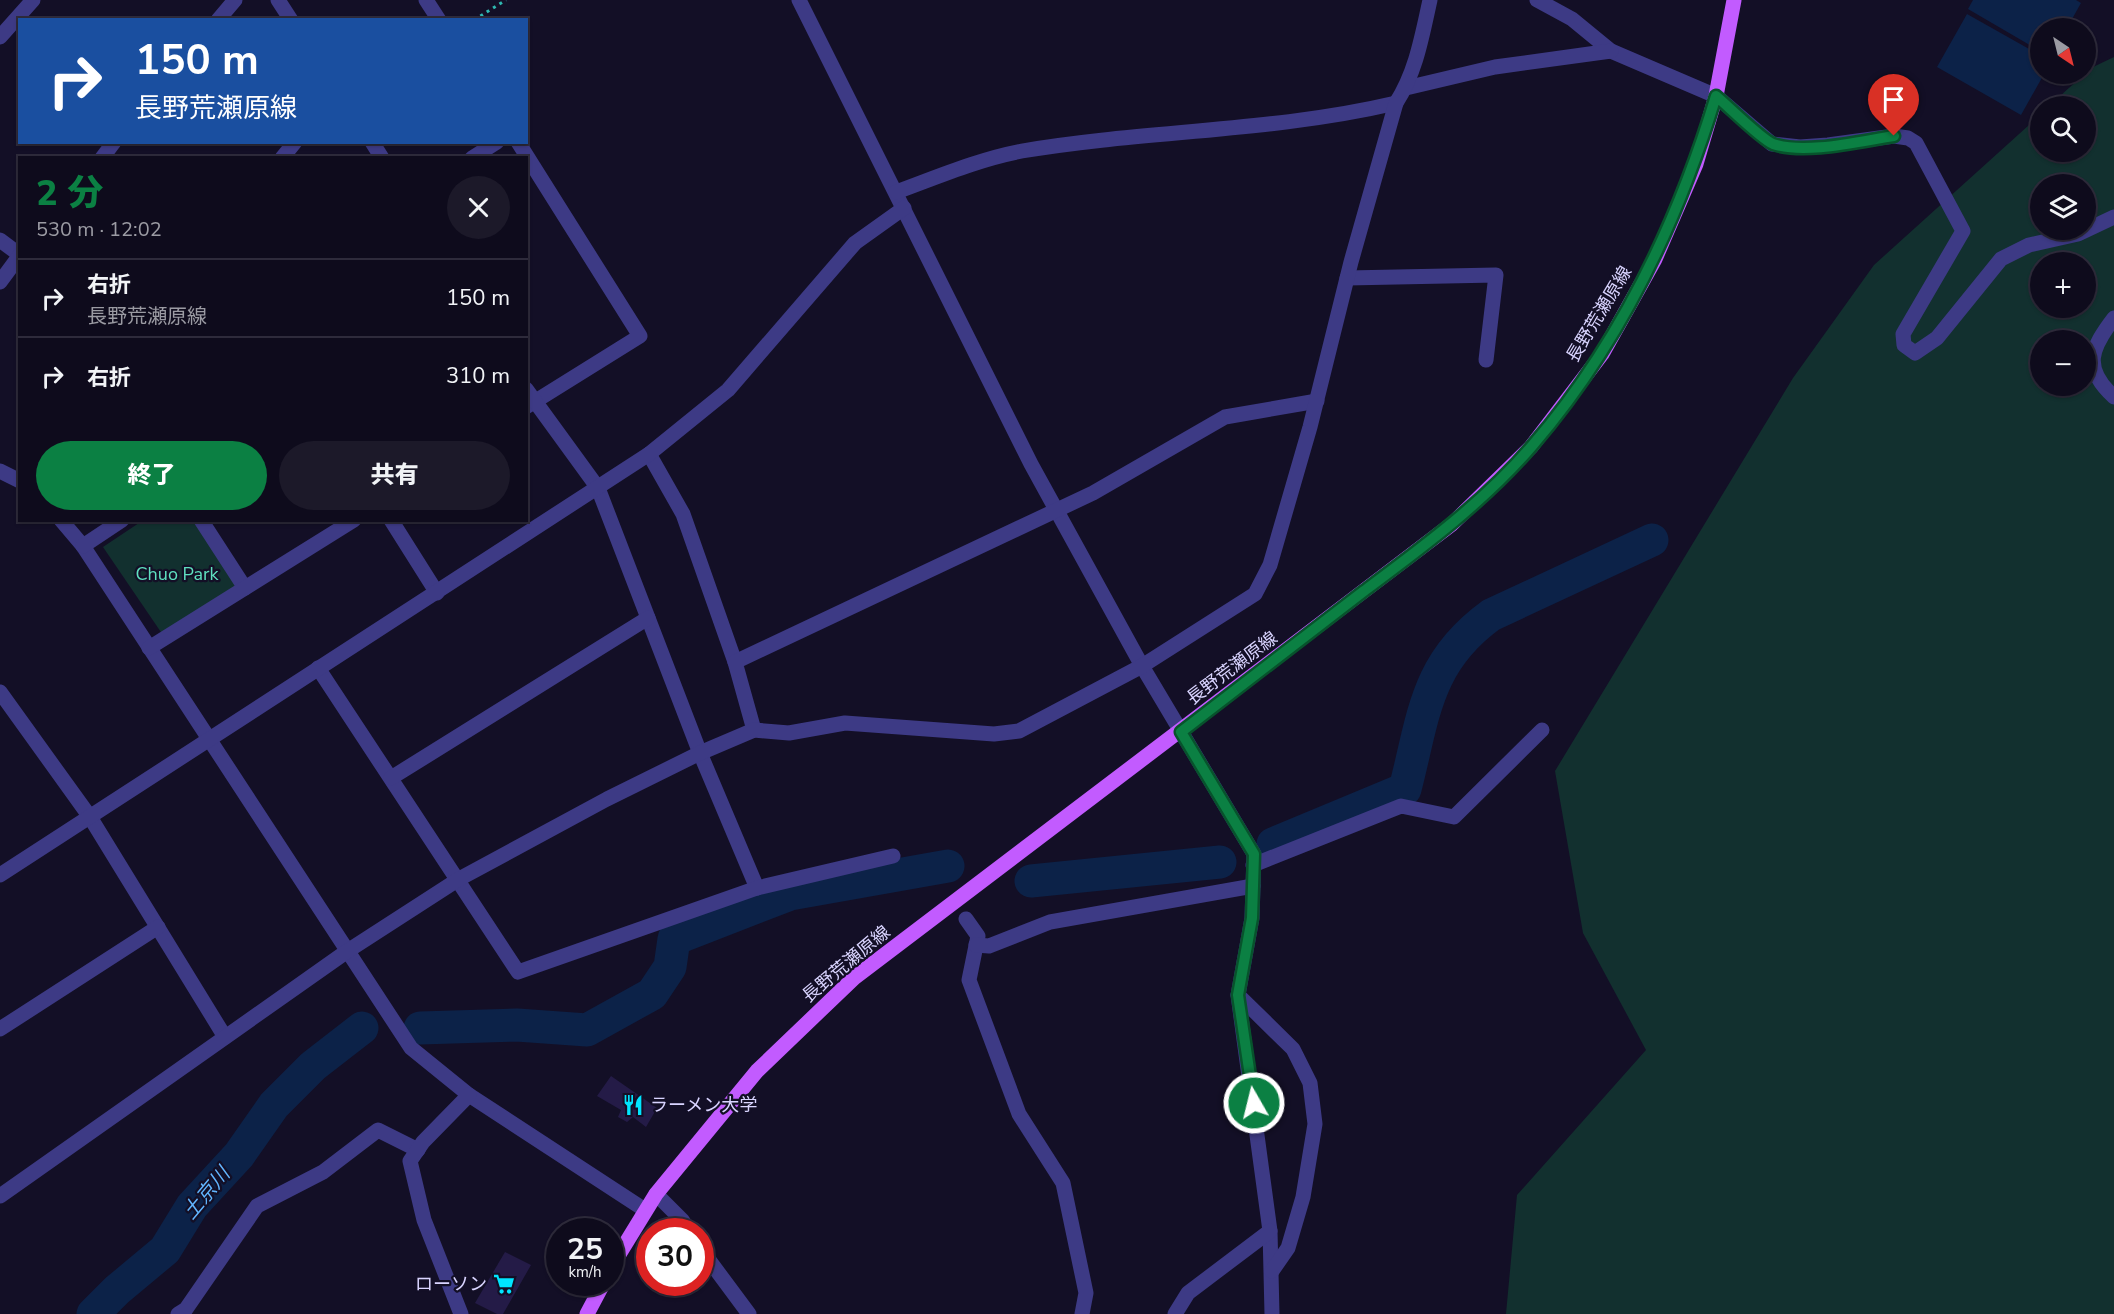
<!DOCTYPE html>
<html lang="ja">
<head>
<meta charset="utf-8">
<style>
  body { margin:0; font-family:"Nunito Sans","Noto Sans JP",sans-serif; background:#1c1929; color:#f1f3f6; height:100vh; display:flex; flex-direction:column; font-size:22px; white-space:nowrap }
  * { box-sizing:border-box; margin:0 }
  p { font-size:20px; color:#9b9ba3 }
  .icon { flex:none; width:33px; height:33px; fill:none; stroke:currentColor; stroke-width:2; stroke-linecap:round; stroke-linejoin:round }
  .map { position:relative; flex:1; overflow:hidden }
  .sheet { position:absolute; left:18px; top:156px; width:510px; height:366px; display:flex; flex-direction:column; background:#0e0b1c; border-radius:0px; box-shadow:0 2px 4px #0004,0 0 0 2px #2e2b3b }
  .sheet>* { flex:none }
  .guide { position:absolute; left:18px; top:18px; width:510px; height:126px; border-radius:0px; box-shadow:0 2px 4px #0004,0 0 0 2px #2e2b3b; background:#1a4fa0; color:#fff; overflow:hidden }
  .needle { width:39px; rotate:145deg }
  .buttons { position:absolute; left:2030px; top:18px; display:grid; gap:12px }
  .buttons a { display:grid; place-items:center; width:66px; height:66px; border-radius:50%; background:#0e0b1c; box-shadow:0 2px 4px #0004,0 0 0 2px #2e2b3b; font-size:30px }
  .speed { position:absolute; left:546px; top:1218px; display:flex; gap:12px; font-size:30px; font-weight:700; text-align:center }
  .speed>* { display:grid; place-content:center; width:78px; height:78px; border-radius:50%; background:#0e0b1c; box-shadow:0 2px 4px #0004,0 0 0 2px #2e2b3b; line-height:1 }
  .speed small { font-size:15px; font-weight:400 }
  .speed .limit { border:9px solid #d22; background:#fff; color:#111 }
  .pin { position:absolute; display:grid; place-items:center; width:51px; height:51px; color:#fff; margin:-62px -26px; border-radius:50% 50% 50% 0; rotate:-45deg; box-shadow:0 0 6px #0007 }
  .pin .icon { rotate:45deg }
  .me { position:absolute; width:66px; margin:-33px; rotate:352deg; stroke-linejoin:round; filter:drop-shadow(0 0 4px #0008) }
  .turn { display:flex; align-items:center; gap:21px; height:126px; padding:0 18px; font-size:27px }
  .turn .icon { width:78px; height:78px; stroke-width:2.5 }
  .turn b { display:block; font-size:42px; line-height:51px }
  .round { display:grid; place-items:center; flex:none; width:63px; height:63px; border-radius:32px; background:#1c1929 }
  .summary { display:flex; align-items:center; justify-content:space-between; height:102px; padding:0 18px }
  h1 { font-size:36px; font-weight:800; line-height:45px; color:#0b8043 }
  .action { display:flex; gap:12px; margin-top:auto; padding:12px 18px }
  .action a { flex:1; height:69px; border-radius:36px; background:#0b8043; color:#fff; font-size:24px; font-weight:800; line-height:69px; text-align:center }
  .action a+a { background:#1c1929; color:#f1f3f6 }
  ul { padding:0; list-style:none }
  li { display:flex; align-items:center; gap:18px; height:78px; padding:0 18px; border-top:2px solid #2e2b3b }
  li div { flex:1 }
  li b { display:block; font-size:22px }
  li em { font-style:normal }
  .map>svg:first-child { display:block }
</style>
</head>
<body>
<div class="map">
<svg width="2114" height="1314" viewBox="0 0 2114 1314">
  <rect width="100%" height="100%" fill="#130f26"/>
  <g fill="#12302f" fill-rule="evenodd">
    <path d="M2114,57v1257h-608l11,-119 129,-145 -63,-117 -28,-162 238,-393 81,-113 166,-150v37h45v-46h-36l42,-38zM2040,184h45v46h-45zM2040,262h45v46h-45zM2040,340h45v46h-45z"/>
    <path d="M142,521h54l42,64 -71,56 -64,-94z"/>
  </g>
  <g fill="#0c2248">
    <path d="M1973,0h103l5,3 -14,25h-27v23l-72,-42z"/>
    <path d="M1967,14l73,41v19h4l-23,41 -84,-48z"/>
  </g>
  <g fill="none" stroke-linecap="round" stroke-linejoin="round">
    <g stroke="#0c2248" stroke-width="33">
      <path d="M1273,844l132,-55c19,-73 20,-126 86,-174l161,-75"/>
      <path d="M1031,881l189,-19"/>
      <path d="M420,1028l97,-3 70,5 65,-36 18,-27 4,-28 116,-45 158,-28"/>
      <path d="M93,1314l24,-24 48,-40 27,-44 47,-51 35,-50 39,-39 49,-38"/>
    </g>
  </g>
  <g fill="#241b47">
    <path d="M611,1076l46,32 -11,19 -13,-10 -6,5 -9,-5 3,-7 -24,-14z"/>
    <path d="M505,1252l26,13 -28,49h-6l-22,-11z"/>
  </g>
  <g fill="none" stroke-linecap="round" stroke-linejoin="round">
    <path stroke="#2fb8b0" stroke-width="3" stroke-dasharray="3 4.5" stroke-linecap="butt" d="M474,20l32,-20"/>
    <g stroke="#3d3a85" stroke-width="15">
      <path d="M278,0l13,20"/>
      <path d="M426,0l13,20"/>
      <path d="M799,0l232,464 111,202 112,188 -2,64 -14,77 32,236 2,83"/>
      <path d="M1537,0l35,19 39,32 105,45 56,48 28,3 28,-2 66,-9 14,2 8,5 47,88 -60,103 1,11 11,8 22,-15 64,-79 28,-14 49,-11 36,-17"/>
      <path d="M218,20l17,-20"/>
      <path d="M0,37l33,-37"/>
      <path d="M1406,88l89,-21 116,-16"/>
      <path d="M372,142l10,16"/>
      <path d="M518,142l122,194 -114,71"/>
      <path d="M102,158l12,-16"/>
      <path d="M282,158l13,-16"/>
      <path d="M472,158l25,-16"/>
      <path d="M896,192c41,-15 83,-33 126,-41 124,-21 251,-19 374,-48"/>
      <path d="M0,240l20,15"/>
      <path d="M1347,278l149,-3 -10,85"/>
      <path d="M0,282l20,-27"/>
      <path d="M2114,318c-23,30 -32,50 0,79"/>
      <path d="M526,389l72,99 102,265 57,135"/>
      <path d="M649,454l34,60 52,148"/>
      <path d="M0,471l20,10"/>
      <path d="M61,520l22,26 328,502 58,47 176,115"/>
      <path d="M201,520l44,68"/>
      <path d="M391,520l46,73"/>
      <path d="M83,546l39,-26"/>
      <path d="M149,648l205,-128"/>
      <path d="M318,668l200,304 239,-84 136,-32"/>
      <path d="M0,692l90,125 135,220"/>
      <path d="M754,730l-19,-68 358,-169 132,-76 92,-16"/>
      <path d="M391,778l257,-160"/>
      <path d="M1253,865l148,-59 53,11 88,-87"/>
      <path d="M0,875l649,-421 79,-64 127,-147 49,-35"/>
      <path d="M966,919l12,17 -9,44 50,134 44,69 23,110 -4,21"/>
      <path d="M976,945l13,1 61,-24 203,-36"/>
      <path d="M1238,995l55,54 17,34 5,41 -12,73 -15,51 -16,23"/>
      <path d="M0,1029l158,-102"/>
      <path d="M656,1194l26,26 8,12"/>
      <path d="M0,1196l346,-244 113,-73 148,-80 93,-46 54,-23 35,3 56,-10 149,11 25,-3 123,-65 113,-72 15,-29 40,-138 41,-165 45,-159c20,-31 26,-67 34,-103"/>
      <path d="M700,1248l49,66"/>
      <path d="M178,1314l8,-5 71,-103 66,-34 55,-42 40,20"/>
      <path d="M461,1314l-37,-94 -14,-59 13,-19 46,-47"/>
      <path d="M1175,1314l13,-21 82,-62"/>
    </g>
    <g stroke="#c25bff" stroke-width="15">
      <path d="M610,1269l46,-75 101,-123 97,-93 598,-454 79,-77 71,-93 53,-95 41,-95 20,-68 18,-96"/>
      <path d="M587,1314l17,-32"/>
    </g>
  </g>
  <g fill="none" stroke-linecap="round" stroke-linejoin="round">
    <defs>
      <path id="route" d="M1254,1103l-16,-108 14,-77 2,-64 -73,-122c61,-47 122,-94 183,-141 59,-44 120,-89 168,-145 88,-102 145,-221 184,-350 12,10 45,43 57,48 32,11 88,-3 121,-8"/>
    </defs>
    <use href="#route" stroke="#07532c" stroke-width="15"/>
    <use href="#route" stroke="#0b8043" stroke-width="10"/>
  </g>
  <defs>
    <symbol id="restaurant-bare" viewBox="-9 -9 18 18"><path d="M-5-6h1v4h1v-4h1v4h1v-4h1v5L-1.5 .5V6h-2V.5L-5-1ZM5-6V6H3V1.5H1.5Q1.5-4 5-6Z" fill="#00e5ff" stroke="#130f26" stroke-width="2.5" paint-order="stroke"/></symbol>
    <symbol id="supermarket-bare" viewBox="-9 -9 18 18"><path d="M-6-5.5h2.5l.6 2H6L4.5 2H-2.5L-4.4-4H-6ZM-1.5 3.2a1.3 1.3 0 1 0 .1 0ZM3 3.2a1.3 1.3 0 1 0 .1 0Z" fill="#00e5ff" stroke="#130f26" stroke-width="2.5" paint-order="stroke"/></symbol>
  </defs>
  <g fill-rule="evenodd">
    <use href="#restaurant-bare" x="618" y="1090" width="30" height="30"/>
    <use href="#supermarket-bare" x="489" y="1269" width="30" height="30"/>
  </g>
  <g text-anchor="middle" stroke-width="4.5" stroke-linejoin="round" paint-order="stroke">
    <g font-size="18" fill="#d9d4ff" stroke="#130f26">
      <text transform="translate(1599 314) rotate(-59)" y="6">長野荒瀬原線</text>
      <text transform="translate(1232 668) rotate(-37)" y="6">長野荒瀬原線</text>
      <text transform="translate(846 964) rotate(-40)" y="6">長野荒瀬原線</text>
    </g>
    <g font-size="18" fill="#5fe0c0" stroke="#130f26">
      <text x="177" y="580">Chuo Park</text>
    </g>
    <g font-size="18" fill="#d9d4ff" stroke="#130f26" text-anchor="start">
      <text x="650" y="1111">ラーメン大学</text>
      <text x="487" y="1290" text-anchor="end">ローソン</text>
    </g>
    <g font-size="20" font-style="italic" fill="#62b6ff" stroke="#130f26">
      <text transform="translate(206 1193) rotate(-50)" y="7">土京川</text>
    </g>
  </g>
</svg>
<div class="buttons">
<a><svg class="needle" viewBox="-14 -14 28 28"><path d="M0-13l5 13h-10z" fill="#e53935"/><path d="M0 13l5-13h-10z" fill="#9b9ba3"/></svg></a>
<a><svg class="icon" aria-label="search" viewBox="0 0 24 24"><circle cx="10" cy="10" r="6"/><path d="M15 15l6 6"/></svg></a>
<a><svg class="icon" aria-label="layers" viewBox="0 0 24 24"><path d="M12 4l9 5-9 5-9-5zM3 14l9 5 9-5"/></svg></a>
<a>+</a>
<a>−</a>
</div>
<div class="speed"><div>25<small>km/h</small></div><div class="limit">30</div></div>
<div class="pin" style="left:1894px;top:136px;background:#d93025"><svg class="icon" aria-label="arrive" viewBox="0 0 24 24"><path d="M6 21V4h12l-3 4 3 4H6"/></svg></div>
<svg class="me" style="left:1254px;top:1103px" viewBox="-20 -20 40 40"><circle r="17" fill="#0b8043" stroke="#fff" stroke-width="3"/><path d="M0-11L8 9 0 5-8 9z" fill="#fff"/></svg>
<div class="guide">
<div class="turn"><svg class="icon" aria-label="right" viewBox="0 0 24 24"><path d="M7 20v-9h11M14 6l5 5-5 5"/></svg><div><b>150 m</b>長野荒瀬原線</div></div>
</div>
<section class="sheet">
<div class="summary"><div><h1>2 分</h1><p>530 m · 12:02</p></div><a class="round"><svg class="icon" aria-label="close" viewBox="0 0 24 24"><path d="M6 6l12 12M18 6L6 18"/></svg></a></div>
<ul>
<li><svg class="icon" aria-label="right" viewBox="0 0 24 24"><path d="M7 20v-9h11M14 6l5 5-5 5"/></svg><div><b>右折</b><p>長野荒瀬原線</p></div><em>150 m</em></li>
<li><svg class="icon" aria-label="right" viewBox="0 0 24 24"><path d="M7 20v-9h11M14 6l5 5-5 5"/></svg><div><b>右折</b></div><em>310 m</em></li>
</ul>
<div class="action"><a>終了</a><a>共有</a></div>
</section>
</div>
</body>
</html>
